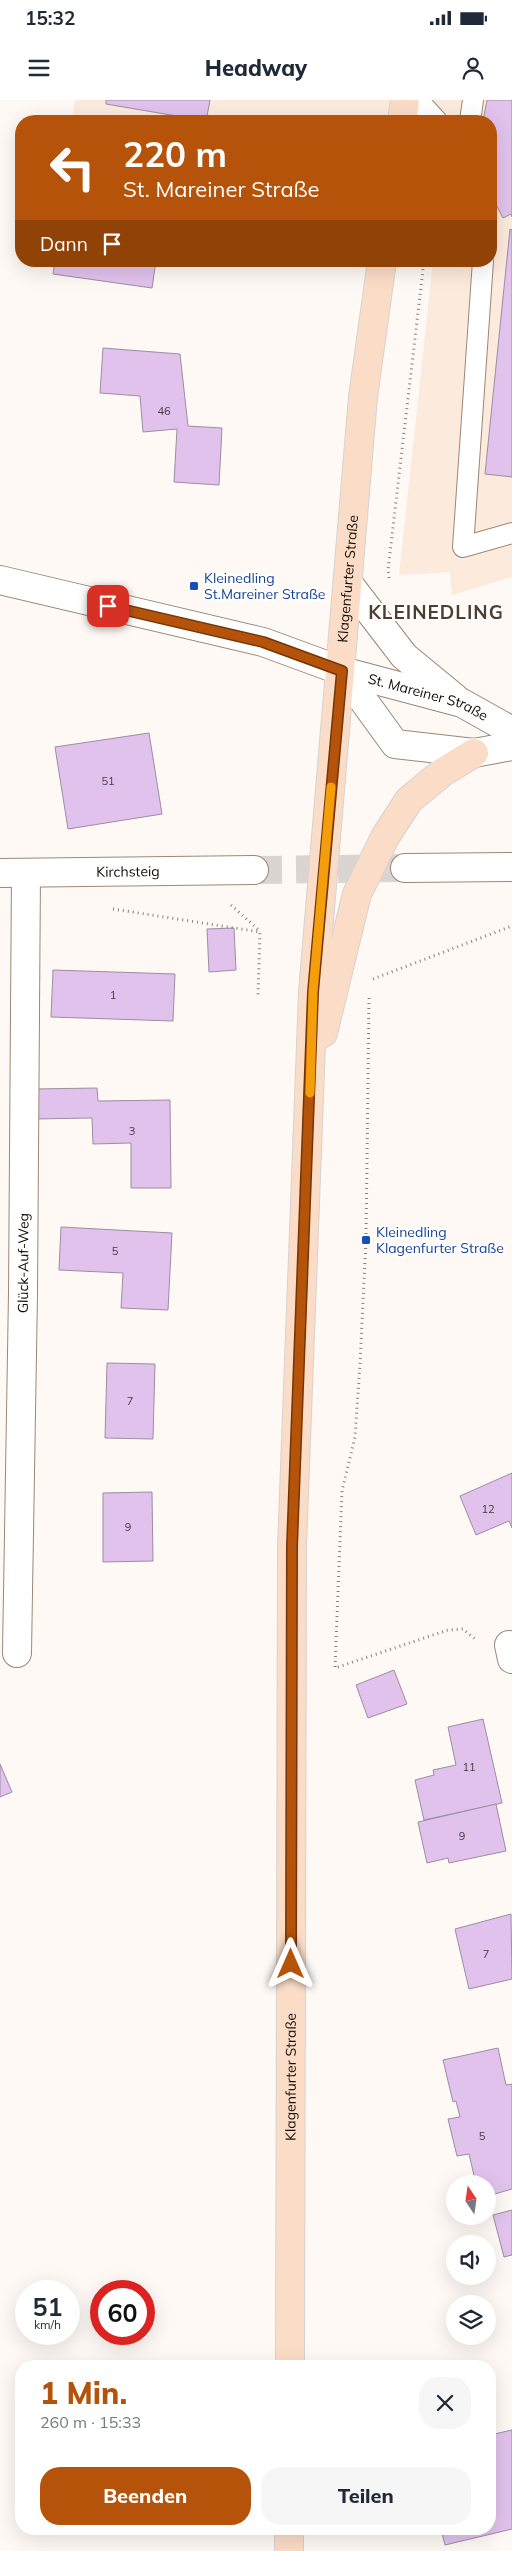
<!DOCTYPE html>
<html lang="de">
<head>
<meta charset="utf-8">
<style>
  body { margin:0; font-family:Mulish,sans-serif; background:#f6f6f7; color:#1f2937; height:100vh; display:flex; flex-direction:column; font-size:19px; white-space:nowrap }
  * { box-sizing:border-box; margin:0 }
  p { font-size:16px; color:#747a83 }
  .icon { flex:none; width:28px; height:28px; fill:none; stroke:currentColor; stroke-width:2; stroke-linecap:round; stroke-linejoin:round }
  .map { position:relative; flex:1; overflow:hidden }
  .panel { position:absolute; left:15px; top:2260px; width:481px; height:175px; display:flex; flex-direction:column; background:#fff; border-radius:20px; box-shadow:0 5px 20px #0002 }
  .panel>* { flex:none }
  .guide { position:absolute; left:15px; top:15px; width:482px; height:152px; border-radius:20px; box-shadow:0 5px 20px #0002; background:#b45309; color:#fff; overflow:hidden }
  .needle { width:32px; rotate:347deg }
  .buttons { position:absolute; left:446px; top:2075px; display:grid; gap:10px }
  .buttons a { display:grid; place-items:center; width:50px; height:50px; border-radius:50%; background:#fff; box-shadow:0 5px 20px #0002; font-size:25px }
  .speed { position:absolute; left:15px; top:2180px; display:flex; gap:10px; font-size:25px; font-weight:700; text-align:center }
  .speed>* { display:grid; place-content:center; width:65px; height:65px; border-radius:50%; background:#fff; box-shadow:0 5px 20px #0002; line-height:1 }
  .speed small { font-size:12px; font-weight:400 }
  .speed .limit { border:8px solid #d22; background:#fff; color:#111 }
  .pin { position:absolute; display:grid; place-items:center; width:42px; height:42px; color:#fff; margin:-21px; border-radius:10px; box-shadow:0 2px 8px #0006 }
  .me { position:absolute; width:55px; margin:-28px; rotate:0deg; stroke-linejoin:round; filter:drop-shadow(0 0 4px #0008) }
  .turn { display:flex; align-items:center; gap:18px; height:105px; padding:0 25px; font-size:22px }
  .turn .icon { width:65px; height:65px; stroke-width:2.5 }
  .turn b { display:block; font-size:35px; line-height:42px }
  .then { display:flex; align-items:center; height:48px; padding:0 25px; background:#0003; gap:10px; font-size:19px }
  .round { display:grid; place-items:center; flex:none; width:52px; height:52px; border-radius:20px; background:#f6f6f7 }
  .summary { display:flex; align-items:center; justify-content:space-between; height:85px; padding:0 25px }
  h1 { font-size:30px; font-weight:800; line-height:38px; color:#b45309 }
  .primary-button { display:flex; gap:10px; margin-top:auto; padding:10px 25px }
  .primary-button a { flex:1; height:58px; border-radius:20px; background:#b45309; color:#fff; font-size:20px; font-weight:800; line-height:58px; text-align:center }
  .primary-button a+a { background:#f6f6f7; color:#1f2937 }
  .status { display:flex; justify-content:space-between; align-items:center; height:35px; padding:0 25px; background:#fff; direction:ltr }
  .status svg { height:14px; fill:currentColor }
  header { display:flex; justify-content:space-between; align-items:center; height:65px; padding:0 25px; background:#fff; font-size:22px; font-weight:800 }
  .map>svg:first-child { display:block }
</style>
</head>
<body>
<div class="status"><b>15:32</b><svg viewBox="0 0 49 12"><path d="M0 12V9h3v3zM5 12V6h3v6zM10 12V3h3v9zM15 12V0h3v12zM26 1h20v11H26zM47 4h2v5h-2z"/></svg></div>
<header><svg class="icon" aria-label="menu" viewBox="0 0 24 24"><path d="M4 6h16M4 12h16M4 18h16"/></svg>Headway<svg class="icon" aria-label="person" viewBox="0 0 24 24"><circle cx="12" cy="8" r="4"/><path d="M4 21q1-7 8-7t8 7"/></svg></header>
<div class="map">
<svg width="512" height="2451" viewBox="0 0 512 2451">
  <rect width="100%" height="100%" fill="#fef9f5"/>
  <path fill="#fceadc" d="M75,0h437v477l-60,18 -2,-23 -51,3 34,-314h58v-140h-419z"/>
  <g fill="#e1c2ec" stroke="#9c8da2">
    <path d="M106,0h104l-4,21 -100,-17z"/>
    <path d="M487,0h25v117l-1,-3 -8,4 -12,-23v-74h-8z"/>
    <path d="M510,129l2,1v247l-27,-3z"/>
    <path d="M55,161h101l-4,27 -99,-14z"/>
    <path d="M103,248l77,6 8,72 34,2 -3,57 -45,-3 3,-53 -34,3 -3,-36 -40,-3z"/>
    <path d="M149,633l13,81 -94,15 -13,-82z"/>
    <path d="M234,828l2,42 -27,2 -2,-43z"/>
    <path d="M53,870l122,4 -2,47 -122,-4z"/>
    <path d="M97,988l1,13 72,-1 1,88h-40v-45l-38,1 -1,-26 -58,1v-30z"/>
    <path d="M61,1127l111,6 -4,77 -47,-2 2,-35 -64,-3z"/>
    <path d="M107,1263l48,1 -2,75 -48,-1z"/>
    <path d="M512,1373v55l-3,-7 -33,14 -16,-39z"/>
    <path d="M152,1392l1,69 -50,1v-69z"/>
    <path d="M394,1570l13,34 -39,14 -12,-33z"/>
    <path d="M483,1619l19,84 -78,17 -9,-40 19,-5 -1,-5 23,-5 -8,-38z"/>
    <path d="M0,1664l12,28 -12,5z"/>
    <path d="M496,1704l10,47 -57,12 -1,-5 -21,5 -9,-41z"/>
    <path d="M511,1814l1,65 -43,10 -14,-60z"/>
    <path d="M498,1948l8,37 6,-1v105l-24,7v-12h-12l-7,-30 -12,2 -9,-37 12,-2 -4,-16 -3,1 -10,-42z"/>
    <path d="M512,2110v45l-8,2 -11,-42z"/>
    <path d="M512,2330v99l-67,16 -4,-16h49v-94z"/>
  </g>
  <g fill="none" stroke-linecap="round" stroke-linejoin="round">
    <path stroke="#dbd5d1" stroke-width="28" stroke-dasharray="28 14" stroke-linecap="butt" d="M254,770l151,-2"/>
    <defs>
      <g id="service">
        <path d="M418,0l19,21"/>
        <path d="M470,21l3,-21"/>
        <path d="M483,161l-20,286 49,-14"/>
      </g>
      <g id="minor">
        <path d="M405,768l107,-1"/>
        <path id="s1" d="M0,773l254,-3"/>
        <path d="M509,1545l3,14"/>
        <path id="s2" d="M17,1553l6,-360 3,-420"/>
      </g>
      <g id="tertiary">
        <path d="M348,483l56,73 51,42"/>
        <path d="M342,571l53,73 79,9 38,-7"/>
        <path id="s3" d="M342,571l120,32 50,28"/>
      </g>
      <path id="secondary" d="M0,480l263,62 79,29"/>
      <g id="primary">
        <path d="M402,21l3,-21"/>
        <path d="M323,933l34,-139 28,-57 24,-37 34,-28 31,-19"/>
        <path id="s4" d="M290,2266l2,-820 21,-554 50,-595 19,-136"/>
        <path d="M289,2451v-22"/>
      </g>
    </defs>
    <use href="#service" stroke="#9c8777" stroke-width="22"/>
    <use href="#minor" stroke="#9c8777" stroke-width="30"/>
    <use href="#tertiary" stroke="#9c8777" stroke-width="30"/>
    <use href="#secondary" stroke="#9c8777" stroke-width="30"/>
    <use href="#primary" stroke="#d5d3d2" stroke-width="30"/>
    <g stroke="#89837e" stroke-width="3" stroke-dasharray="1 4" stroke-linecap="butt">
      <path d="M389,478l-1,-8 36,-309"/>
      <path d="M231,805l29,26"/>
      <path d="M113,809l147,23 -2,63"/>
      <path d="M373,879l139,-53"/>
      <path d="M369,898l-3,242 -6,124 -5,73 -13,54 -7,177 113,-38 15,-1 12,10"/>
    </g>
    <use href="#service" stroke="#fff" stroke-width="20"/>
    <use href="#minor" stroke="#fff" stroke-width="28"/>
    <use href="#tertiary" stroke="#fff" stroke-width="28"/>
    <use href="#secondary" stroke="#fff" stroke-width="28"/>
    <use href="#primary" stroke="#fbdcc7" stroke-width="28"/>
  </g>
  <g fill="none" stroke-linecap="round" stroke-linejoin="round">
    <defs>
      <path id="route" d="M108,506l155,36 79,29 -29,321 -21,554 -1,418"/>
    </defs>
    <use href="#route" stroke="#753606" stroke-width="12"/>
    <use href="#route" stroke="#b45309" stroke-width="9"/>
    <path stroke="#f59e0b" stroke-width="9" d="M310,993l3,-101 18,-205"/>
  </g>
  <g fill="#1a4fb4" stroke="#fff" stroke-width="2">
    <rect x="189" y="481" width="10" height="10" rx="2.5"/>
    <rect x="361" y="1135" width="10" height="10" rx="2.5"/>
  </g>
  <g text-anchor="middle" stroke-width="4" stroke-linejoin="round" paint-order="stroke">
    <g font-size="11" fill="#463a40">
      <text x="164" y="315">46</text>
      <text x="108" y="685">51</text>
      <text x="113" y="899">1</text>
      <text x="132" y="1035">3</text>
      <text x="115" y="1155">5</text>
      <text x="130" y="1305">7</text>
      <text x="488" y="1413">12</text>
      <text x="128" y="1431">9</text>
      <text x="469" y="1671">11</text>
      <text x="462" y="1740">9</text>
      <text x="486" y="1858">7</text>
      <text x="482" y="2040">5</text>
    </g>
    <g font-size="14" fill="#164399" stroke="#fff" text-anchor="start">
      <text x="204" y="483">Kleinedling<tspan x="204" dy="16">St.Mareiner Straße</tspan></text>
      <text x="376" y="1137">Kleinedling<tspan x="376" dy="16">Klagenfurter Straße</tspan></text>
    </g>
    <g font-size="14" fill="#130c07" stroke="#fff">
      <text dy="5" stroke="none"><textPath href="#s4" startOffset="1789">Klagenfurter Straße</textPath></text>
      <text dy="5" stroke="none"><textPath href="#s3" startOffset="90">St. Mareiner Straße</textPath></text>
      <text dy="5" stroke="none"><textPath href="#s1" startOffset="128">Kirchsteig</textPath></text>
      <text dy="5" stroke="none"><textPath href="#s2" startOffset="390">Glück-Auf-Weg</textPath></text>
      <text dy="5" stroke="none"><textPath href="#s4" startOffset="289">Klagenfurter Straße</textPath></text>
    </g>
    <g font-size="19" font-weight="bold" letter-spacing="1" fill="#4f3d2e" stroke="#fff">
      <text x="436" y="519">KLEINEDLING</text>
    </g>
  </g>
</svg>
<div class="buttons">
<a><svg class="needle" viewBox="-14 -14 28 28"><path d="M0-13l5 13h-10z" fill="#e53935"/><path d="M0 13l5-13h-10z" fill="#747a83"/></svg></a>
<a><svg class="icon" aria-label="sound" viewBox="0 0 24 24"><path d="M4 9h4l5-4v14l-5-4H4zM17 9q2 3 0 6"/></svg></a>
<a><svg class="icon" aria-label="layers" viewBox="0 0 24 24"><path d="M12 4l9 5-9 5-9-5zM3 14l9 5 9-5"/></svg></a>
</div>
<div class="speed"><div>51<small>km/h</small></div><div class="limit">60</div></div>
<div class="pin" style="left:108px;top:506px;background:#d93025"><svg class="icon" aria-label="arrive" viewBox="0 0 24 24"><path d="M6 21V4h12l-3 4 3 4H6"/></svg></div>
<svg class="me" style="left:291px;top:1864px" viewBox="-20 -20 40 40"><path d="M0-17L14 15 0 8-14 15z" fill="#b45309" stroke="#fff" stroke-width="4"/></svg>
<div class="guide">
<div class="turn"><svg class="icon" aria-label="left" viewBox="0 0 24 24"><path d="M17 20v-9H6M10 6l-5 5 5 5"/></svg><div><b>220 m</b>St. Mareiner Straße</div></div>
<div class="then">Dann<svg class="icon" aria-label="arrive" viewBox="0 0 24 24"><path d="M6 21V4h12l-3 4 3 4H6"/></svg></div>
</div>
<section class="panel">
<div class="summary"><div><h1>1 Min.</h1><p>260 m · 15:33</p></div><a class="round"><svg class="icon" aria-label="close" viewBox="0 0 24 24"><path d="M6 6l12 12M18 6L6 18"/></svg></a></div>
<div class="primary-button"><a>Beenden</a><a>Teilen</a></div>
</section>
</div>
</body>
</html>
